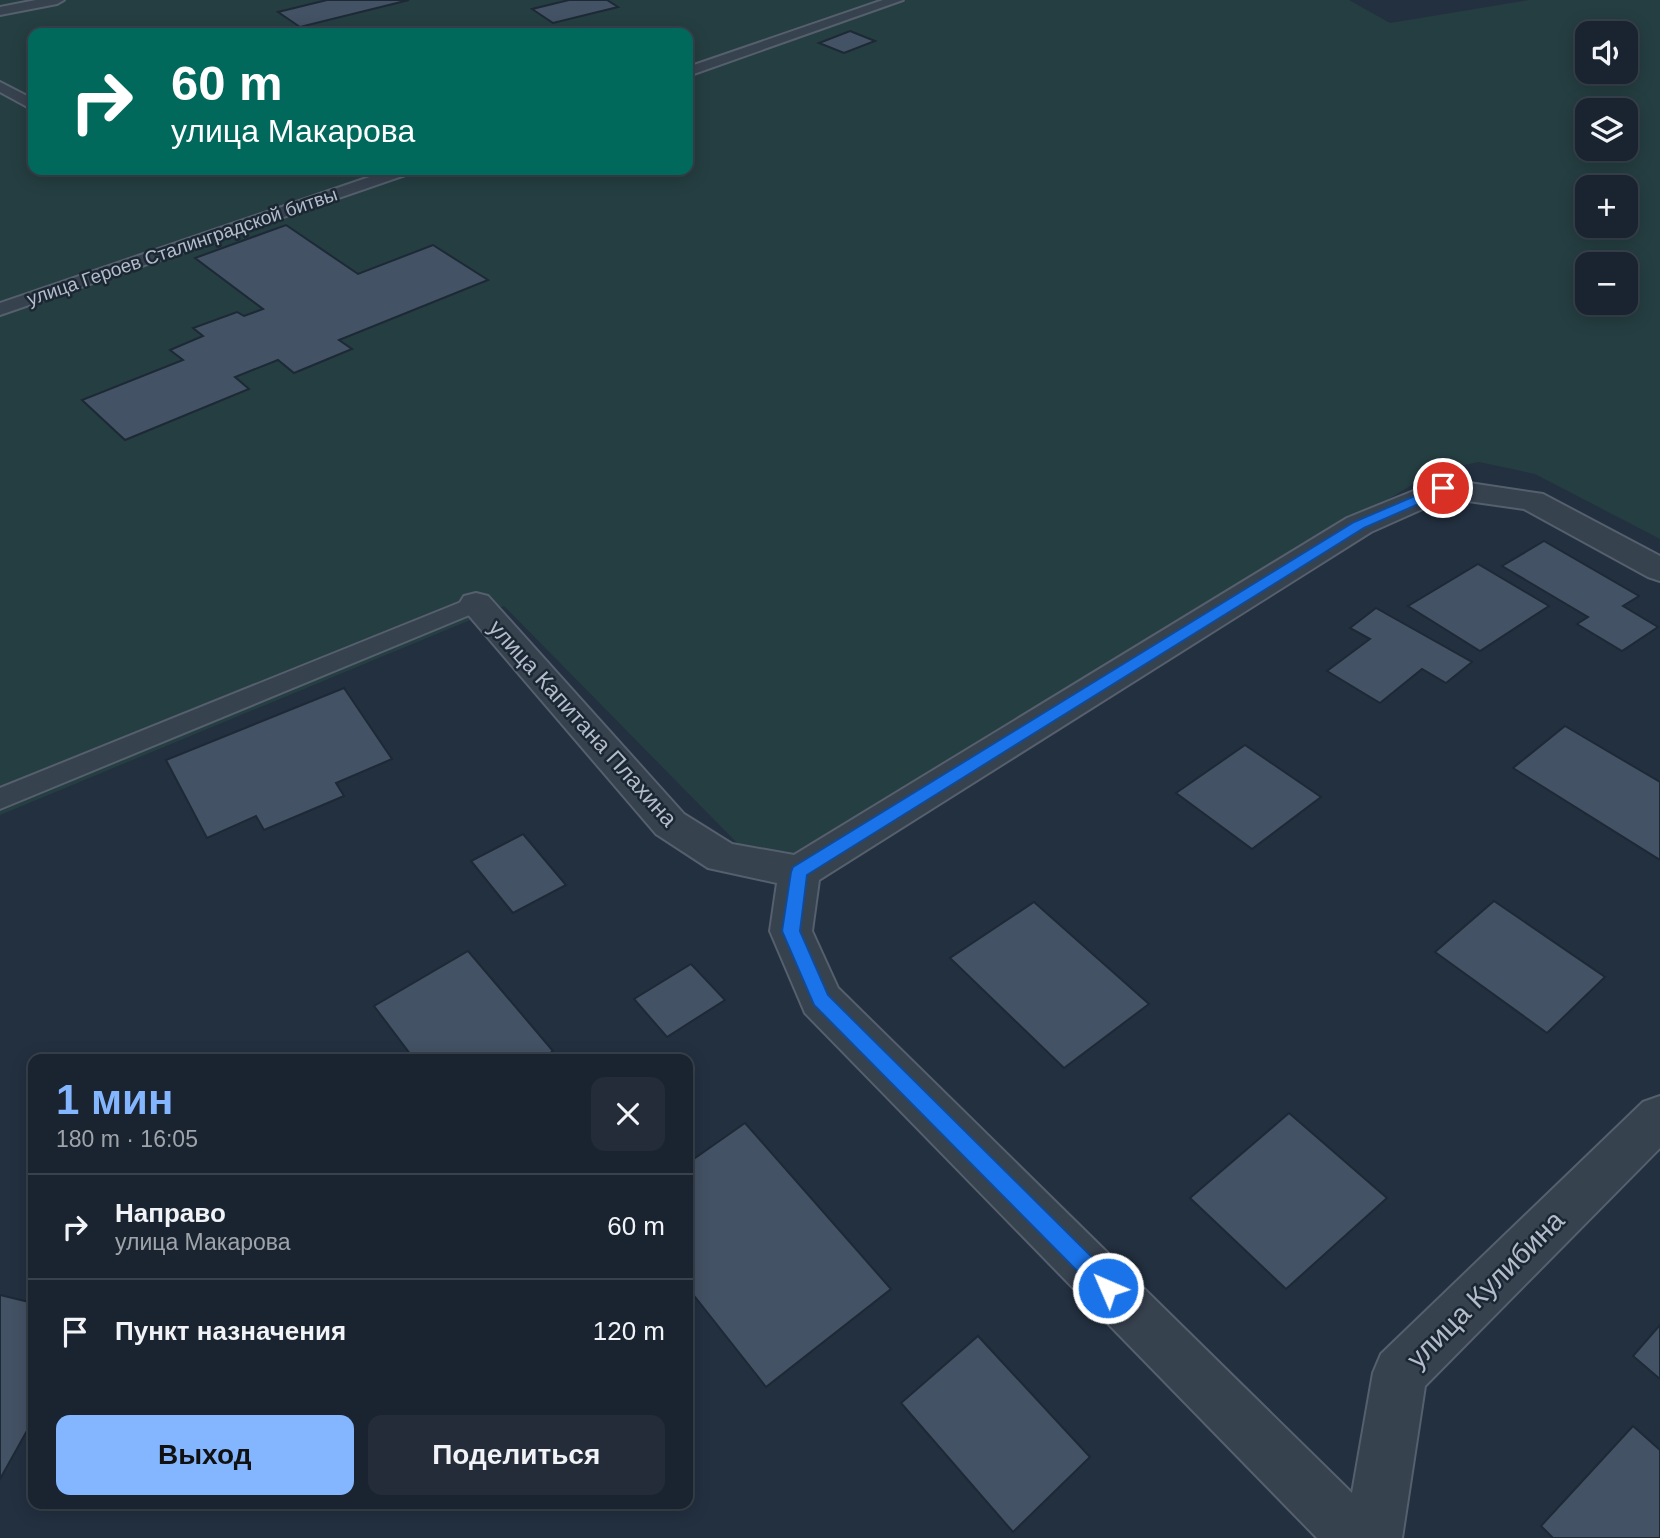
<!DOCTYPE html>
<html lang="ru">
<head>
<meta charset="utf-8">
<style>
  body { margin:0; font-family:Helvetica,sans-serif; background:#232c38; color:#f1f3f6; height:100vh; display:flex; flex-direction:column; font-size:26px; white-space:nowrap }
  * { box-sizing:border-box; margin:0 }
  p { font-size:23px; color:#9fa4ab }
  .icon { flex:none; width:38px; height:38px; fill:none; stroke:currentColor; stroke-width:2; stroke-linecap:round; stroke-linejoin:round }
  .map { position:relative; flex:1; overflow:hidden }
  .sheet { position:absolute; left:28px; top:1054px; width:665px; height:455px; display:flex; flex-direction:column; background:#1a2430; border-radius:14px; box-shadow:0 4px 18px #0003,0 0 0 2px #38414c }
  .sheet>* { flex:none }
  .guide { position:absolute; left:28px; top:28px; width:665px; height:147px; border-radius:14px; box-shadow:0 4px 18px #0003,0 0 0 2px #38414c; background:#00695c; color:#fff; overflow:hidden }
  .controls { position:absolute; left:1575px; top:21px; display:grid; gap:14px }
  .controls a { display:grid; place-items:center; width:63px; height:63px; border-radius:14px; background:#1a2430; box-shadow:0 4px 18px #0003,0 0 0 2px #38414c; font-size:35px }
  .pin { position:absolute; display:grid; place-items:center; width:60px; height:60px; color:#fff; margin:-30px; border:4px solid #fff; border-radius:50%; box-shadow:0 2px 7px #0007 }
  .me { position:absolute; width:77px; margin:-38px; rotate:315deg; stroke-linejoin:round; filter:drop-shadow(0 0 5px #0008) }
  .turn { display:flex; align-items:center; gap:24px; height:147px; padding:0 28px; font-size:32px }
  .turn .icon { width:91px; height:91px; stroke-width:2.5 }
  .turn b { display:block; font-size:49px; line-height:60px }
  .round { display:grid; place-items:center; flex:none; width:74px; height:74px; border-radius:14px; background:#232c38 }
  .head { display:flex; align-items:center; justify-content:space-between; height:119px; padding:0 28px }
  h1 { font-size:42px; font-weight:700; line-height:52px; color:#84b6ff }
  .primary-button { display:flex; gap:14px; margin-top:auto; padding:14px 28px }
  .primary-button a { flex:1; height:80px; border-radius:14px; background:#84b6ff; color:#111; font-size:28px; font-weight:700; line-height:80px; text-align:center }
  .primary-button a+a { background:#232c38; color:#f1f3f6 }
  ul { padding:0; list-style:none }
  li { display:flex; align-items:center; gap:21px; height:105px; padding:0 28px; border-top:2px solid #38414c }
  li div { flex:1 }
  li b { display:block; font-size:26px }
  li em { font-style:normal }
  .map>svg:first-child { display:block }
</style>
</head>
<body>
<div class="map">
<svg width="1660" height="1538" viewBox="0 0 1660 1538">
  <rect width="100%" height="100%" fill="#233040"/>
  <path fill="#253e41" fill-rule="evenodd" d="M0,0h1349l41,23 139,-23h131v539l-125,-65 -56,-12 -44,9 -639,386 -54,-9 -238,-242 -504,209zM33,33h655v137h-655zM1587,33h39v39h-39zM1587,110h39v39h-39zM1587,187h39v39h-39zM1587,264h39v39h-39z"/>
  <g fill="#435264" stroke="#1e2936" stroke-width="2">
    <path d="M327,0h82l-109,27 -22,-15z"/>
    <path d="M607,0l11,7 -65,16 -21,-14 37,-9z"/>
    <path d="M850,31l25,10 -31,12 -25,-10z"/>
    <path d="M286,225l72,49 75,-29 55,35 -149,60 13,9 -58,24 -16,-13 -43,17 14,12 -124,51 -43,-40 101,-40 -13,-10 33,-14 -10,-8 44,-16 7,4 19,-7 -68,-51z"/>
    <path d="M1544,541l95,55 -16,10 35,21 -36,24 -45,-27 11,-7 -86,-51z"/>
    <path d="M1478,564l71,42 -69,45 -72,-45z"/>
    <path d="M1376,608l96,54 -26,21 -24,-14 -42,34 -53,-32 43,-32 -20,-11z"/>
    <path d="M344,688l48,71 -56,24 8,13 -80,34 -8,-14 -49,22 -41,-78z"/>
    <path d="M1565,726l95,56v78l-147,-92z"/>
    <path d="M1245,745l76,52 -69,52 -76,-56z"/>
    <path d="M523,834l43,51 -53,28 -42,-52z"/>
    <path d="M1494,901l111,76 -58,56 -112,-81z"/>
    <path d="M1034,902l115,102 -85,64 -114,-110z"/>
    <path d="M468,951l85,100 -12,8h-127l-40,-53z"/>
    <path d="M691,964l34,36 -58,37 -33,-38z"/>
    <path d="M1289,1113l98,85 -101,91 -96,-91z"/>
    <path d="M745,1123l146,166 -125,98 -78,-99v-125z"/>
    <path d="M0,1295l33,8v117l-33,59z"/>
    <path d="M1660,1325v54l-27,-23z"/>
    <path d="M978,1336l112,121 -77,75 -112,-129z"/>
    <path d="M1633,1426l27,24v88h-107l-12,-12z"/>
  </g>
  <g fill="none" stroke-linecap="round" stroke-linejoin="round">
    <defs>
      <g id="lane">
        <path d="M36,0h28l-7,4 -57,11v-8z"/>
        <path d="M883,0h20l-215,76v-9z"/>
        <path d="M0,82l33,17v11l-33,-18z"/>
        <path d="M390,170h23l-2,3 -411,142v-12z"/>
        <path d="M476,596l8,3 4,5 -4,5 -484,200v-21z"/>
      </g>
      <path id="street" d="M1443,479l100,15 117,62v25l-12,-4 -124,-68 -77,-11 -76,34 -552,348 -7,51 26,57 514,505 21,-120 8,-19 262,-252 17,-6v52l-235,238 -23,152h-85l-512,-525 -35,-82 7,-48 -69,-15 -52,-34 -197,-230 5,-8 12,-3 12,3 196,218 48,30 62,11 553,-337z"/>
    </defs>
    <use href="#lane" stroke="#555f6d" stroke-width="4"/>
    <use href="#street" stroke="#555f6d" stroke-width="4"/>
    <use href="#lane" fill="#37424f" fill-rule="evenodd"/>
    <use href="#street" fill="#37424f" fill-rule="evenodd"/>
  </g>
  <path fill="#1a73e8" stroke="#114b97" stroke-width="2" d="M1443,484l5,1v6l-84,37 -557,347 -7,56 28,64 288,286 3,7 -3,7 -8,3 -7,-3 -287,-290 -32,-74 9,-59 2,-5 561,-345z"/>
  <g text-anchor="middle" stroke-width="5" stroke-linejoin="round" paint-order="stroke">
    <g font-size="19" fill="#b3bcca" stroke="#1c2734">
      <text transform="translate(182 246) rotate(-19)" y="7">улица Героев Сталинградской битвы</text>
    </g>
    <g font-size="23" fill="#b3bcca" stroke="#1c2734">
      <text transform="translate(583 723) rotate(48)" y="8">улица Капитана Плахина</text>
    </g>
    <g font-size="28" fill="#b3bcca" stroke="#1c2734">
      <text transform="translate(1485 1289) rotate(-45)" y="10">улица Кулибина</text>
    </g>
  </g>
</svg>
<div class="controls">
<a><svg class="icon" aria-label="sound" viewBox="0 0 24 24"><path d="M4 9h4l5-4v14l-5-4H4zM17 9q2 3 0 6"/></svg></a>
<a><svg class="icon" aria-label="layers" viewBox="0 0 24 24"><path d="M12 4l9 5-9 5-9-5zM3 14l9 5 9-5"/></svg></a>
<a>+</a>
<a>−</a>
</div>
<div class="pin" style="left:1443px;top:488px;background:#d93025"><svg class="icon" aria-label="arrive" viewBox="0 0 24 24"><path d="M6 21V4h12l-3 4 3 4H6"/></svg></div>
<svg class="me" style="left:1108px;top:1288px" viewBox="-20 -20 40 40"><circle r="17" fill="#1a73e8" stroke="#fff" stroke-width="3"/><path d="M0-11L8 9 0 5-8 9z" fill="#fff"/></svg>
<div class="guide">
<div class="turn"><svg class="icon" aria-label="right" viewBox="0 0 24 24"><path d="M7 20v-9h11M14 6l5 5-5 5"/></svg><div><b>60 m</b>улица Макарова</div></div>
</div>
<section class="sheet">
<div class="head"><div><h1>1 мин</h1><p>180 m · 16:05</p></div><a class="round"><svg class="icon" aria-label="close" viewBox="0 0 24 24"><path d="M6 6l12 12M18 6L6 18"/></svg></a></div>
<ul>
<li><svg class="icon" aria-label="right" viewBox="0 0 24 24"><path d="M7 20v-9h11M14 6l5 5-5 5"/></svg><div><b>Направо</b><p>улица Макарова</p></div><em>60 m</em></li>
<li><svg class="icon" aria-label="arrive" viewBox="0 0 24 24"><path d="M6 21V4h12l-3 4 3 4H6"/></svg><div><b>Пункт назначения</b></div><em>120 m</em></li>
</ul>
<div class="primary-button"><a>Выход</a><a>Поделиться</a></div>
</section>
</div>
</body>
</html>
